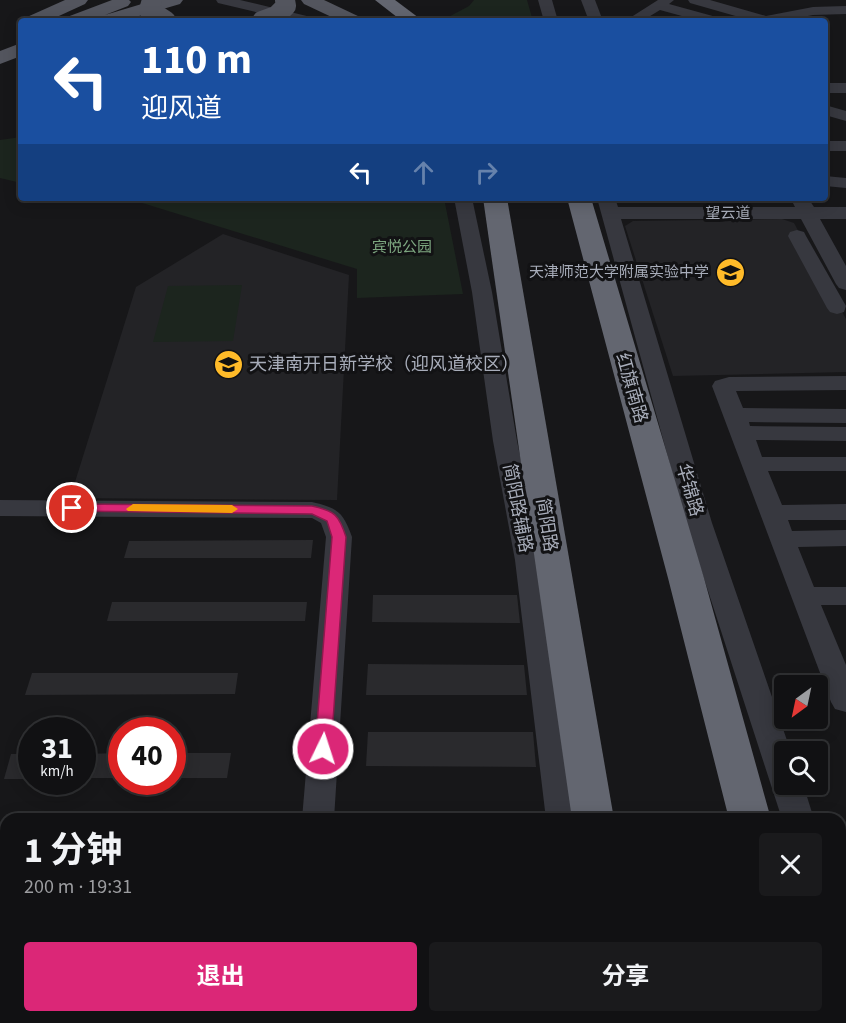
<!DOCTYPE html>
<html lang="zh">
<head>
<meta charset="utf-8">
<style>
  body { margin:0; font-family:"Source Sans 3","Noto Sans SC",sans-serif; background:#1a1a1c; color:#f1f3f6; height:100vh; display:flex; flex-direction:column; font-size:22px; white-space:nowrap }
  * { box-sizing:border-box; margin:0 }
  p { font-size:20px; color:#9c9da0 }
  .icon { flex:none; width:33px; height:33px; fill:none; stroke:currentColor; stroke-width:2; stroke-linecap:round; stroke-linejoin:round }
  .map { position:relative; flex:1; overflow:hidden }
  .details { position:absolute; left:0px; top:813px; width:846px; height:210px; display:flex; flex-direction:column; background:#111113; border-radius:18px 18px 0 0; box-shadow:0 3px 15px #0003,0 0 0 2px #303133 }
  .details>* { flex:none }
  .hud { position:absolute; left:18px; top:18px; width:810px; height:183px; border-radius:6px; box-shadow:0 3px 15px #0003,0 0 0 2px #303133; background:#1a4fa0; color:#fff; overflow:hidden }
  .needle { width:39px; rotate:213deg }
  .controls { position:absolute; left:774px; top:675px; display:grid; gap:12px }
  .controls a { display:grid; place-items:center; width:54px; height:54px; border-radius:6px; background:#111113; box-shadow:0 3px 15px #0003,0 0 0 2px #303133; font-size:30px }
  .speed { position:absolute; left:18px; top:717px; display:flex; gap:12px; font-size:30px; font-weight:700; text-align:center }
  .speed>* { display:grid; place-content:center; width:78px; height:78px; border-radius:50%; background:#111113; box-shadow:0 3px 15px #0003,0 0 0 2px #303133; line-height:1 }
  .speed small { font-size:15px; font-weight:400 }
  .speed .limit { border:9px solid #d22; background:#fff; color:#111 }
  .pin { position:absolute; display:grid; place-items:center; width:51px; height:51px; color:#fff; margin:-26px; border:3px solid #fff; border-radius:50%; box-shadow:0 2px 6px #0007 }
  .me { position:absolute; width:66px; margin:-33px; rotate:4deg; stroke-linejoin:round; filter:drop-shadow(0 0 4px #0008) }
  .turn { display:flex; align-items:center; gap:21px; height:126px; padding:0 24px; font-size:27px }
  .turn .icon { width:78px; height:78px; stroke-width:2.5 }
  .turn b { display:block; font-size:42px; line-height:51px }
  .lanes { display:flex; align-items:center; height:57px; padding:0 24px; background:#0003; justify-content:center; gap:30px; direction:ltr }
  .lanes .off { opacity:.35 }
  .round { display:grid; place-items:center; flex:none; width:63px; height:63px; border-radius:6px; background:#1a1a1c }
  .head { display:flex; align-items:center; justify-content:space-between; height:102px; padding:0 24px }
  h1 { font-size:36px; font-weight:700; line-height:45px }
  .action { display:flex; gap:12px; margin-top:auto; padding:12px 24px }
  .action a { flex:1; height:69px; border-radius:6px; background:#db2777; color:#fff; font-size:24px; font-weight:700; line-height:69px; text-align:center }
  .action a+a { background:#1a1a1c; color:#f1f3f6 }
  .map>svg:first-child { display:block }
</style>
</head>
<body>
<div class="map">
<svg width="846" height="1023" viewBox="0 0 846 1023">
  <rect width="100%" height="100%" fill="#171719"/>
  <g fill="#232326">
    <path d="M620,198h162l1,2 -161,2z"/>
    <path d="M782,219l12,4 52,96v53l-173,4 -48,-150 8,-5z"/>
    <path d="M223,234l126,41 -12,225 -267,-2 66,-211z"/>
  </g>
  <g fill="#1c251e">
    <path d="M474,0h53l6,21h-92l28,-15z"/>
    <path d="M21,137v46l-21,-5v-38z"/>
    <path d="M126,198h318l19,96 -106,4v-29z"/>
    <path d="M242,285l-9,56 -80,1 15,-56z"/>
  </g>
  <g fill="#2a2a2d">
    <path d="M313,540l-2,18h-187l5,-17z"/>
    <path d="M373,595h144l3,28 -148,-1z"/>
    <path d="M112,602h195l-2,19h-198z"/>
    <path d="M368,664l156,1 3,30h-161z"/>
    <path d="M32,673h206l-3,21 -210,1z"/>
    <path d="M368,732h165l3,35 -170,-1z"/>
    <path d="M122,753v25h-40v-24z"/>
    <path d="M172,753h59l-4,25h-55z"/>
    <path d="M11,754h21v25h-28z"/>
  </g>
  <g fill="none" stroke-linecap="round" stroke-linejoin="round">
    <g fill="#37383f" fill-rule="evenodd">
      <path d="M216,0h24l75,18 2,3h-24l-75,-18z"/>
      <path d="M538,0h14l6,21h-14z"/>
      <path d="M581,0h14l8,21h-14z"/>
      <path d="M658,0h16l-5,4 51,14 2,3h-22l-40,-11 -18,11h-17z"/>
      <path d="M688,0h22l56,16 47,-9 33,-1v8l-33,1 -31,6h-29l-63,-18z"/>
      <rect x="825" y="83" width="21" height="10"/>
      <path d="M825,105l21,6v10l-21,-6z"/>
      <rect x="825" y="141" width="21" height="10"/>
      <path d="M825,176l21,2v10l-21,-2z"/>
      <path d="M454,198h18l20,94 25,149 24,119 37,259h-32l-31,-259 -22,-119 -21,-149z"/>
      <path d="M597,198h18l3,9h177l-3,-6 2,-3h14l6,9h32v12h-26l26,47v24l-7,-2 -3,-4 -35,-65h-180l91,304 79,229h-7v32h19l11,35h-32l-96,-296z"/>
      <path d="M797,230l7,2 2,4 40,70 -2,6 -7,2 -7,-2 -3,-4 -39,-72 2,-4z"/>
      <path d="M846,376v14l-110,1 7,17 103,1v14l-97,-1 1,4 96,1v14l-90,-1 6,17h84v14h-78l14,34 64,-1v16h-58l4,11 54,-1v16l-48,1 16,40h32v18h-25l25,60v47l-11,-3 -4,-7 -119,-316 3,-5 14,-4z"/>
      <path d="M0,500l312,2c26,6 31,10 40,35l-18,282h-32l24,-282 -5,-14 -9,-5 -312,-2z"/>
      <path d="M840,898l6,2v30l-6,-2z"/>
      <path d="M840,939l6,2v49l-6,-2z"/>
      <rect x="283" y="1017" width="38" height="6"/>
      <path d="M564,1017h38l1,6h-38z"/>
    </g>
    <g fill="#53555e" fill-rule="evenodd">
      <path d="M65,0h23l-3,4 -37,17h-24l3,-4z"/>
      <path d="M112,0h17l2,2 -3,4 -23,9 50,-15h28l-3,4 -58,17h-28l2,-3 -7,3h-25l3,-4z"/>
      <path d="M301,0h23l36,17 3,4h-23l-36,-17z"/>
      <path d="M21,43v13l-21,8v-13z"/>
    </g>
    <g fill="#636670" fill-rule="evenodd">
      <path d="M375,0h20l28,21h-21z"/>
      <path d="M483,198h24l107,621h-42z"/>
      <path d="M567,198h24l113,380 67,241h-42l-61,-241z"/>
      <path d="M599,1017h48l1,6h-48z"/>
      <path d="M776,1017h48l2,6h-48z"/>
    </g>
    <g stroke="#53555e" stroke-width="20">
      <path d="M152,0l-3,10 17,11"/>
      <path d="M262,21l14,-5 10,-10 -1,-6"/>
    </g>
  </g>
  <path fill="#db2777" stroke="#8e194d" stroke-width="1.5" d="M72,504l240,2c23,5 27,9 34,31l-15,212 -2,4h-12l-2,-4 17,-212 -5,-16 -15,-7 -245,-3 -2,-3 2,-3z"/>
  <path fill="#f59e0b" d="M133,504l99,1 6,4 -6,4 -104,-2 -2,-2z"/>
  <defs>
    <symbol id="university-disc" viewBox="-11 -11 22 22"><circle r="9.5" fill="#ffbb29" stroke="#121214"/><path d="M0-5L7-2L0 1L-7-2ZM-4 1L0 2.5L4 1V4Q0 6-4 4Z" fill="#111"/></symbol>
    <symbol id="school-disc" viewBox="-11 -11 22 22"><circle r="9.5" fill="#ffbb29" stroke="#121214"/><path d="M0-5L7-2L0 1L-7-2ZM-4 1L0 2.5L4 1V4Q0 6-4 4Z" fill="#111"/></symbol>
  </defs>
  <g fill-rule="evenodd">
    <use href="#university-disc" x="714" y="256" width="33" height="33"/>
    <use href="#school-disc" x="212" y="348" width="33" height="33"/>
  </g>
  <g text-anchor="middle" stroke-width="6" stroke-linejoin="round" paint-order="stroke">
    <g font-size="15" fill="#a8adba" stroke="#121214">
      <text x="728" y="218">望云道</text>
    </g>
    <g font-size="15" fill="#7da780" stroke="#121214">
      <text x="402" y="252">宾悦公园</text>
    </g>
    <g font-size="15" fill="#a8adba" stroke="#121214" text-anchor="end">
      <text x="709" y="277">天津师范大学附属实验中学</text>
    </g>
    <g font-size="18" fill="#a8adba" stroke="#121214" text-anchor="start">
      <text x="249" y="370">天津南开日新学校（迎风道校区）</text>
    </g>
    <g font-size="18" fill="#a8adba" stroke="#121214">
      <text transform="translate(632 388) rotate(74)" y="6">红旗南路</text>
      <text transform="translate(690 490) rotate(74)" y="6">华锦路</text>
      <text transform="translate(518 508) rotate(79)" y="6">简阳路辅路</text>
      <text transform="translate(547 525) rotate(81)" y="6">简阳路</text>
    </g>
  </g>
</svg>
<div class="controls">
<a><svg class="needle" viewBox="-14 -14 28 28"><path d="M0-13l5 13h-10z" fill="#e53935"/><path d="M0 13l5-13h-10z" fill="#9c9da0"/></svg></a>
<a><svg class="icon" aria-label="search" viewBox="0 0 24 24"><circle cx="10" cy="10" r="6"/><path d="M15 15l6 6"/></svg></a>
</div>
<div class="speed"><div>31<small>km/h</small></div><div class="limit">40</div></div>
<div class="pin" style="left:72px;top:508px;background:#d93025"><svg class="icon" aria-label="arrive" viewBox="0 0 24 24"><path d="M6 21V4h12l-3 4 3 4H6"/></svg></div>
<svg class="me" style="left:323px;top:749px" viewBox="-20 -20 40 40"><circle r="17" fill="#db2777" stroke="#fff" stroke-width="3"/><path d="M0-11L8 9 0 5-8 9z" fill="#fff"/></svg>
<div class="hud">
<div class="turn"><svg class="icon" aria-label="left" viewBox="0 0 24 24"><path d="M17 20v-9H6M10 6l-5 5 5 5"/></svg><div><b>110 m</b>迎风道</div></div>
<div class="lanes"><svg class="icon" aria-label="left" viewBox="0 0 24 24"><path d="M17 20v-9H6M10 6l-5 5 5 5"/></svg><svg class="icon off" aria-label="ahead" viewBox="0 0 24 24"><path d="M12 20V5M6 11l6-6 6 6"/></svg><svg class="icon off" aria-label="right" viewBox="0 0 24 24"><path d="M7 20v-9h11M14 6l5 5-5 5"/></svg></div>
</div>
<section class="details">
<div class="head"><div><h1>1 分钟</h1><p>200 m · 19:31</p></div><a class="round"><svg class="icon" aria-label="close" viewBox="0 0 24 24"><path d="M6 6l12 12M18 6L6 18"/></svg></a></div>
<div class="action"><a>退出</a><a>分享</a></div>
</section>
</div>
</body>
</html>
